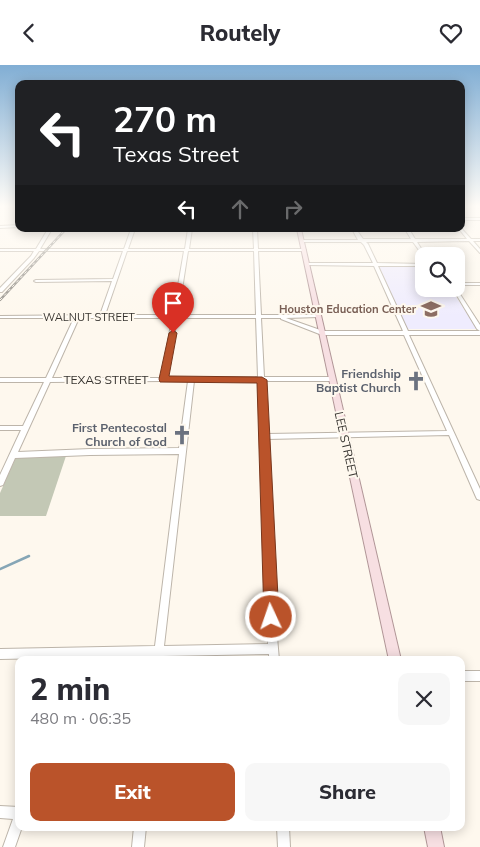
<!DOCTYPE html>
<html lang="en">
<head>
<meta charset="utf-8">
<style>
  body { margin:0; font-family:Mulish,sans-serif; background:#f7f7f7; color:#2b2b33; height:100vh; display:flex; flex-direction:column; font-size:19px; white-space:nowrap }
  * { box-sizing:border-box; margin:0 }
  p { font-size:16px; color:#7c7c81 }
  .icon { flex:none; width:28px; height:28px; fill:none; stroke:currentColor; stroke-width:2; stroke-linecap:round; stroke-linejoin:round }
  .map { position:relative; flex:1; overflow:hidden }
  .panel { position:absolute; left:15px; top:591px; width:450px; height:175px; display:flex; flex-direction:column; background:#fff; border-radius:10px; box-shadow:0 2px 12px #0003 }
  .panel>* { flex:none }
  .banner { position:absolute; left:15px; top:15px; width:450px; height:152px; border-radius:10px; box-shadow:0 2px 12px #0003; background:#202124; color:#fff; overflow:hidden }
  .controls { position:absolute; left:415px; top:182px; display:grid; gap:10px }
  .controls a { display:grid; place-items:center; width:50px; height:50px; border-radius:10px; background:#fff; box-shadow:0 2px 12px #0003; font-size:25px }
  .pin { position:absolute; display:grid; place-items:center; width:42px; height:42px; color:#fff; margin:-51px -21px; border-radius:50% 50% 50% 0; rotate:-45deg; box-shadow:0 0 5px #0007 }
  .pin .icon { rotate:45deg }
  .me { position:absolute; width:55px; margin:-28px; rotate:357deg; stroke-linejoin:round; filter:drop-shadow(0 0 4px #0008) }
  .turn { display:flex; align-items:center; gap:18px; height:105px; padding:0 15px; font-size:22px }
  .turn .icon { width:65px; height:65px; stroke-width:2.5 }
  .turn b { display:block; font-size:35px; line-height:42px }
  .lanes { display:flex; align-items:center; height:48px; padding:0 15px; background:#0003; justify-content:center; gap:25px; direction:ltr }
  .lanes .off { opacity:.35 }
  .round { display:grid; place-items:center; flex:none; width:52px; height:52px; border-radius:10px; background:#f7f7f7 }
  .headline { display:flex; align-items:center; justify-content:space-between; height:85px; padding:0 15px }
  h1 { font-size:30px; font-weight:800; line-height:38px }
  .cta { display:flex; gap:10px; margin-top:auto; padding:10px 15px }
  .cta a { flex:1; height:58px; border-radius:10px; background:#ba532a; color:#fff; font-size:20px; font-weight:800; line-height:58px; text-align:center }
  .cta a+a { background:#f7f7f7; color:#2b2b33 }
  header { display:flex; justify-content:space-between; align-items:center; height:65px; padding:0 15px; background:#fff; font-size:22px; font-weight:800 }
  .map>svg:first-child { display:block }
</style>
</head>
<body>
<header><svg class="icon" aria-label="back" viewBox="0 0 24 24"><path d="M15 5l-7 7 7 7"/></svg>Routely<svg class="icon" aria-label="heart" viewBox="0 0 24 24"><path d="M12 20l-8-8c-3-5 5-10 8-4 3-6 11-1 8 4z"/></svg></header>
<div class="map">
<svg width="480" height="782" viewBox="0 0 480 782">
  <rect width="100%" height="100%" fill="#fef8ee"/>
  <path fill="#efecfe" d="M379,201l45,1v22h27l26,40h-70z"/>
  <path fill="#c3c8b5" d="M66,391l-20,60h-46v-23l16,-36z"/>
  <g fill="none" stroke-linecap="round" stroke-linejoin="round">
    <path stroke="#86a6b6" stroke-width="2.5" d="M0,504l29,-13"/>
    <defs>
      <g id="minor">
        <rect x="461" y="153" width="19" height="2"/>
        <path d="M19,160v2l-19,1v-2z"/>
        <path d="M461,163l10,11h9v2h-7l7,8v4l-11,-12 -52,1 9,14 -2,1 -11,-15h-47l2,2 9,19 47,1v2h-46l30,65h72v4h-71l71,154v11l-3,-1 -1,-2 -27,-62 -182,4 7,163 5,58h-10v-6l-106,2v4h-10l1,-4 -154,3v-10l155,-3 24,-192 -89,1 -75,3 -12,27 -3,1v-11l21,-45h-21v-4h23l21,-44h-44v-4h46l28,-60h-74v-2l100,-1 12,-34 -76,1 -2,-1 2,-1 77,-1 10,-28h-84l-5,7 -32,34h-2v-4l31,-32 3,-5h-34v-2h36l12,-20h4l-12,20h84l7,-20h4l-7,20h57l3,-20h4l-3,20h65l-1,-20h4l1,20h46l2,1 -2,1h-46l3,64h60v2h-2l-33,1 37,13h80l-29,-65 -67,-1 -2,-1 2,-1h66l-9,-18 -3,-3h-59l-2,-1 2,-1h56l-6,-11h4l7,10h48l-6,-10h4l6,10h52l-8,-10zM127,186h57l-11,64h-68zM188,186h66l2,64h-78zM79,253h93l-10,60h-110zM177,253h79l2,59 -91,1zM261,253h20v1l41,16h82l43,96 -180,3 -3,-53h68l3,-2 -3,-2h-68zM162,316h26l-9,67 -89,1 -72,3 32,-70zM194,316h64l8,221 2,42 -104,2z"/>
        <rect x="456" y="218" width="24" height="2"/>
        <path d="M456,223l24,37v6l-3,-2 -24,-40z"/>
        <rect x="461" y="606" width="19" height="10"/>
        <path d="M0,741l19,1v20h3l-7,20h-12l10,-28 -13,-1z"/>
        <path d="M134,762h12l-2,20h-12z"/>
        <path d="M277,762h12l1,20h-12z"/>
      </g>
      <g id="major">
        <path d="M297,164h4l100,431h-12z"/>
        <path d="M424,762h16l4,20h-16z"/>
      </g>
    </defs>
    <use href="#minor" stroke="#bdb5aa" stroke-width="2"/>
    <use href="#major" stroke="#b19697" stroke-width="2"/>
    <use href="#minor" fill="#fff" fill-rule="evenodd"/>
    <use href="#major" fill="#f7dfe2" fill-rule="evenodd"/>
    <defs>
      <path id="rail" d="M0,235l66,-71"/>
    </defs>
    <use href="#rail" stroke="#8e8a83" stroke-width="2.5"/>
    <use href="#rail" stroke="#fef8ee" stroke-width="1" stroke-dasharray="3" stroke-linecap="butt"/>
  </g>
  <linearGradient id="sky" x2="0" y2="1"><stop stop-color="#81aed4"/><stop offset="0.56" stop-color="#fffcf7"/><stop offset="1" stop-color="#fffcf7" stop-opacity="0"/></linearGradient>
  <rect width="480" height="252" fill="url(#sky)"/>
  <path fill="#ba532a" stroke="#79361b" d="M173,265l4,3 -8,43 93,1 5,3 12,237 -3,6 -5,2 -5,-2 -2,-6 -7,-234 -97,-1 -1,-3 10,-46z"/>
  <defs>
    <symbol id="school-bare" viewBox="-9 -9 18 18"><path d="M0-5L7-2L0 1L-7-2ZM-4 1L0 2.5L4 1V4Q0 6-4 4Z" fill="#8d6e63" stroke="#fef8ee" stroke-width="2.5" paint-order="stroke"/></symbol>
    <symbol id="church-bare" viewBox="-9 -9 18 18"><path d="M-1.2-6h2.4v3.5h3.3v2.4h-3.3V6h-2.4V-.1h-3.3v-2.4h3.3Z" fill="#6b7280" stroke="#fef8ee" stroke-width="2.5" paint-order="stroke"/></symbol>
  </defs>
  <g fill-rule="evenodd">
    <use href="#school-bare" x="417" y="230" width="28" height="28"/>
    <use href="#church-bare" x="402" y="302" width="28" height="28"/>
    <use href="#church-bare" x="168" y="356" width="28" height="28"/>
  </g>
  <g text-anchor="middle" stroke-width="4" stroke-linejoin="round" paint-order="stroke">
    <g font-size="11" font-weight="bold" fill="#785e54" stroke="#fef8ee" text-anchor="end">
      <text x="416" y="248">Houston Education Center</text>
    </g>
    <g font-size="11" fill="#373430" stroke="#fef8ee">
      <text x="89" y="256">WALNUT STREET</text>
    </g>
    <g font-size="12" font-weight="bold" fill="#5b616d" stroke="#fef8ee" text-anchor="end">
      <text x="401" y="313">Friendship<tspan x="401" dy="14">Baptist Church</tspan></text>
      <text x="167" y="367">First Pentecostal<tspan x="167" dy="14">Church of God</tspan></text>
    </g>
    <g font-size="12" fill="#373430" stroke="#fef8ee">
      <text x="106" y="319">TEXAS STREET</text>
      <text transform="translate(346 380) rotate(77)" y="4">LEE STREET</text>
    </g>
  </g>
</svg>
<div class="controls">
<a><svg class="icon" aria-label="search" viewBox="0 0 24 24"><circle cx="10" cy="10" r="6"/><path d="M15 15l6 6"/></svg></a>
</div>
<div class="pin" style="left:173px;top:268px;background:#d93025"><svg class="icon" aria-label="arrive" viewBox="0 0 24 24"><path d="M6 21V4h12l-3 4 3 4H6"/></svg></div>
<svg class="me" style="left:271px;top:552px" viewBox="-20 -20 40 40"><circle r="17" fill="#ba532a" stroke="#fff" stroke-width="3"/><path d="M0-11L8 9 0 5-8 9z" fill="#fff"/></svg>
<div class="banner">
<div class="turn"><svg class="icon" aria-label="left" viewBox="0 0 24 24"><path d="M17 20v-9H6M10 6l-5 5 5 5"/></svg><div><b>270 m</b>Texas Street</div></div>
<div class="lanes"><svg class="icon" aria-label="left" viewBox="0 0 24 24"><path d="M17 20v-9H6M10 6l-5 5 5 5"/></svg><svg class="icon off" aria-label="ahead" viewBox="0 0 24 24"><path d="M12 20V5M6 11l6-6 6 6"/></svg><svg class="icon off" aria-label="right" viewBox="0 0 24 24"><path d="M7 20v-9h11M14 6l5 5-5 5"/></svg></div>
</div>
<section class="panel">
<div class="headline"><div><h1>2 min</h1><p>480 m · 06:35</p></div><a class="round"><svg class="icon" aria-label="close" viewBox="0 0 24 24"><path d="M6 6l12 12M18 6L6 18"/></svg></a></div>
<div class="cta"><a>Exit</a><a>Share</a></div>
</section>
</div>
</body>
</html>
